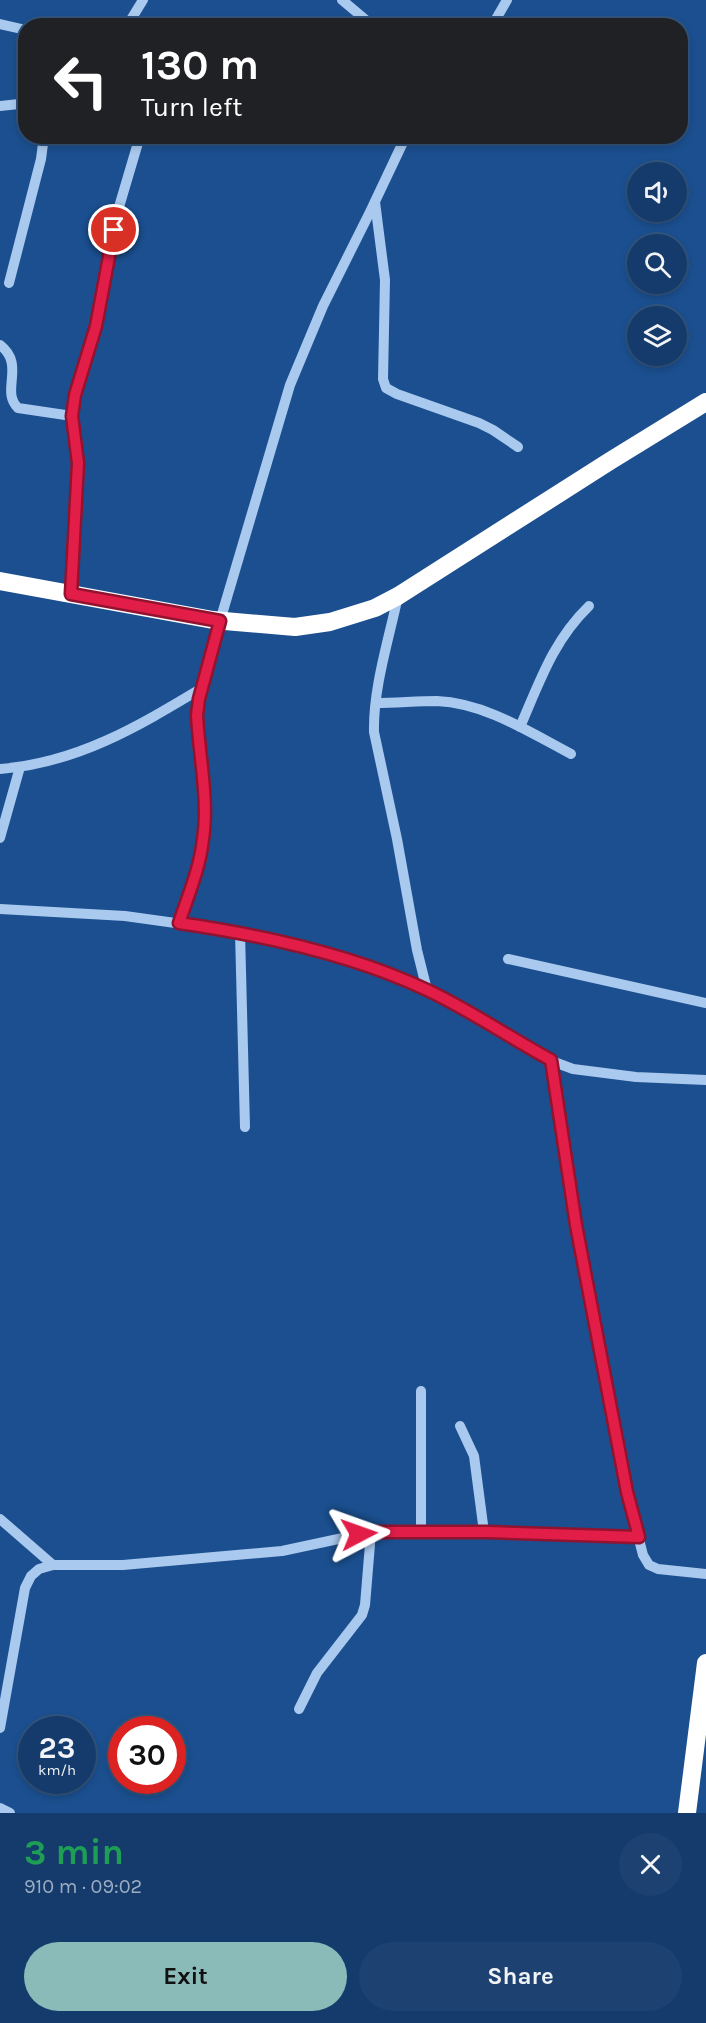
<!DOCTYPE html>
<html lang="en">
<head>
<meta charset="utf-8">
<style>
  body { margin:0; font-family:Karla,sans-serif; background:#1d4271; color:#f1f3f6; height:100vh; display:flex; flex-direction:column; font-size:22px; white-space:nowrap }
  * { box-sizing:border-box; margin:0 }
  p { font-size:20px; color:#9dadc1 }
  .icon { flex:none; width:33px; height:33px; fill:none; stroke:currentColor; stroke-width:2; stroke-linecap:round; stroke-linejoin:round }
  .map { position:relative; height:1813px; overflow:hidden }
  .details { display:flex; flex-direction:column; background:#143b6b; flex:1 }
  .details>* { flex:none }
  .guide { position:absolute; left:18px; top:18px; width:670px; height:126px; border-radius:24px; box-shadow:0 3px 9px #0003,0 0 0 2px #33557e; background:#202124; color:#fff; overflow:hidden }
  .fabs { position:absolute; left:627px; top:162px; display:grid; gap:12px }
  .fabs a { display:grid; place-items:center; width:60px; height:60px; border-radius:50%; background:#143b6b; box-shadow:0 3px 9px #0003,0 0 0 2px #33557e; font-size:30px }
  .speed { position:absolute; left:18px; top:1716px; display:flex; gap:12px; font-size:30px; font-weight:700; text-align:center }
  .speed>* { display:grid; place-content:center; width:78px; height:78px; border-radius:50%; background:#143b6b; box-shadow:0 3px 9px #0003,0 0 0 2px #33557e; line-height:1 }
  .speed small { font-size:15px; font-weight:400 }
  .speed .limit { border:9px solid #d22; background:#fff; color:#111 }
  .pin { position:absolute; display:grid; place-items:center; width:51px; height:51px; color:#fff; margin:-26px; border:3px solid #fff; border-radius:50%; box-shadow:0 2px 6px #0007 }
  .me { position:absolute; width:66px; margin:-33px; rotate:86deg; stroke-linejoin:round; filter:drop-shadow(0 0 4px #0008) }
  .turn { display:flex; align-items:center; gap:21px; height:126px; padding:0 24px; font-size:27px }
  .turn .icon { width:78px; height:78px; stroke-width:2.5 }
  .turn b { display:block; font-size:42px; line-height:51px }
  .round { display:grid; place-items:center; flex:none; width:63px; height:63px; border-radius:32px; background:#1d4271 }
  .summary { display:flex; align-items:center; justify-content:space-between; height:102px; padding:0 24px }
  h1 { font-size:36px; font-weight:700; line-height:45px; color:#1e9e55 }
  .primary-button { display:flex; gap:12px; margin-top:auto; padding:12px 24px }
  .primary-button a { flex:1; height:69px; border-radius:36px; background:#8bbbb9; color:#111; font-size:24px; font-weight:700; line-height:69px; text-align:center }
  .primary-button a+a { background:#1d4271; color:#f1f3f6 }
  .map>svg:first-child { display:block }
</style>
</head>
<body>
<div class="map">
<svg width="706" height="1813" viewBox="0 0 706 1813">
  <rect width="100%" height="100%" fill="#1b4f8f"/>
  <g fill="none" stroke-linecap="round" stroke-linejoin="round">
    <g stroke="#a9c9ee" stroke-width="10">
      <path d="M342,0l31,26"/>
      <path d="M0,24l26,6"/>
      <path d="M127,26l16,-26"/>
      <path d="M492,26l15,-26"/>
      <path d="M0,106l19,-2 7,-6"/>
      <path d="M375,202l10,78 -2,99 3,9 11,6 82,29 14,7 25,17"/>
      <path d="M9,283l32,-124 3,-23"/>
      <path d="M0,345c26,20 0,46 18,63l54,8"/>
      <path d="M71,594l7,-100v-31l-6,-47 3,-21 21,-69 23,-119 21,-71"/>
      <path d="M398,596c-9,43 -25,92 -24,136l23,107 20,111 10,40"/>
      <path d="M376,703c20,0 41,-2 61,-2 48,2 92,31 134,53"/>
      <path d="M520,727c20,-46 33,-86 69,-121"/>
      <path d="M0,769c77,-6 137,-42 202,-81"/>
      <path d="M0,838l20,-71"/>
      <path d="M0,909l125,7 115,16 117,30 70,28 106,61 24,12 16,6 63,8 70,3"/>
      <path d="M179,923c9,-27 21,-55 24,-84 5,-38 -4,-85 -6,-124l2,-16 21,-78 70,-236 33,-79 47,-94 36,-76"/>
      <path d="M240,932l5,195"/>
      <path d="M508,959l198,44"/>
      <path d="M551,1060l21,145 55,288 16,62 6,10 9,4 48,5"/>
      <path d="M460,1426l14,30 10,76"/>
      <path d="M0,1519l53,46"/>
      <path d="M421,1532v-141"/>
      <path d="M299,1709l18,-36 45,-58 3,-10 6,-73"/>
      <path d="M0,1728l25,-140 6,-12 8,-7 14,-4h70l159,-14 89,-19h117l150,5"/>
      <path d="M0,1808l10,5"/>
    </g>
    <g stroke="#fff" stroke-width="18">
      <path d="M0,581l213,39 82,7 35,-5 45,-14 23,-12 212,-135 96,-59"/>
      <path d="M687,1813l19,-150"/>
    </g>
  </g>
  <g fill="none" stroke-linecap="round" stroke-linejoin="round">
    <defs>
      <path id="route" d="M114,230l-18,96 -21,69 -3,21 6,47 -7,131 149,27 -21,78 -2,16c2,40 12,85 6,124 -3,29 -15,57 -24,84 83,12 172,31 248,67 43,20 83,48 124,70l25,165 51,267 12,45 -151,-5h-117l-12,2"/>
    </defs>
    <use href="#route" stroke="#92132f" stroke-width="15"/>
    <use href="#route" stroke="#e11d48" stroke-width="10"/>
  </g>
</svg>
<div class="fabs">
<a><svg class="icon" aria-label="sound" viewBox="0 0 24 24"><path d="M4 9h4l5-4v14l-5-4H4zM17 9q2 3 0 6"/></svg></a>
<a><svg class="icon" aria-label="search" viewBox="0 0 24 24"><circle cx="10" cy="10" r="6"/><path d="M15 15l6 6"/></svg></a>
<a><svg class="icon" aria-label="layers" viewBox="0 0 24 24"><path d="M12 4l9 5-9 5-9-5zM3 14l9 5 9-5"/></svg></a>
</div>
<div class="speed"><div>23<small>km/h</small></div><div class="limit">30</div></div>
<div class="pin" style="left:114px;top:230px;background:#d93025"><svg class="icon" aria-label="arrive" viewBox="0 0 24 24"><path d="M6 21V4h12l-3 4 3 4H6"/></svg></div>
<svg class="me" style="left:359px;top:1534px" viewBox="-20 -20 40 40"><path d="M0-17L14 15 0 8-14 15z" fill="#e11d48" stroke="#fff" stroke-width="4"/></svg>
<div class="guide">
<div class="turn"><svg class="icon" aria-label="left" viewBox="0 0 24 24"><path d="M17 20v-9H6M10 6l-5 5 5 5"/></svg><div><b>130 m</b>Turn left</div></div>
</div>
</div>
<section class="details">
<div class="summary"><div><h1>3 min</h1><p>910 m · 09:02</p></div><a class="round"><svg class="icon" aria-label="close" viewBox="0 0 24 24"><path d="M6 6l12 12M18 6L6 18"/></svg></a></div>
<div class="primary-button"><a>Exit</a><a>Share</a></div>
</section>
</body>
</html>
